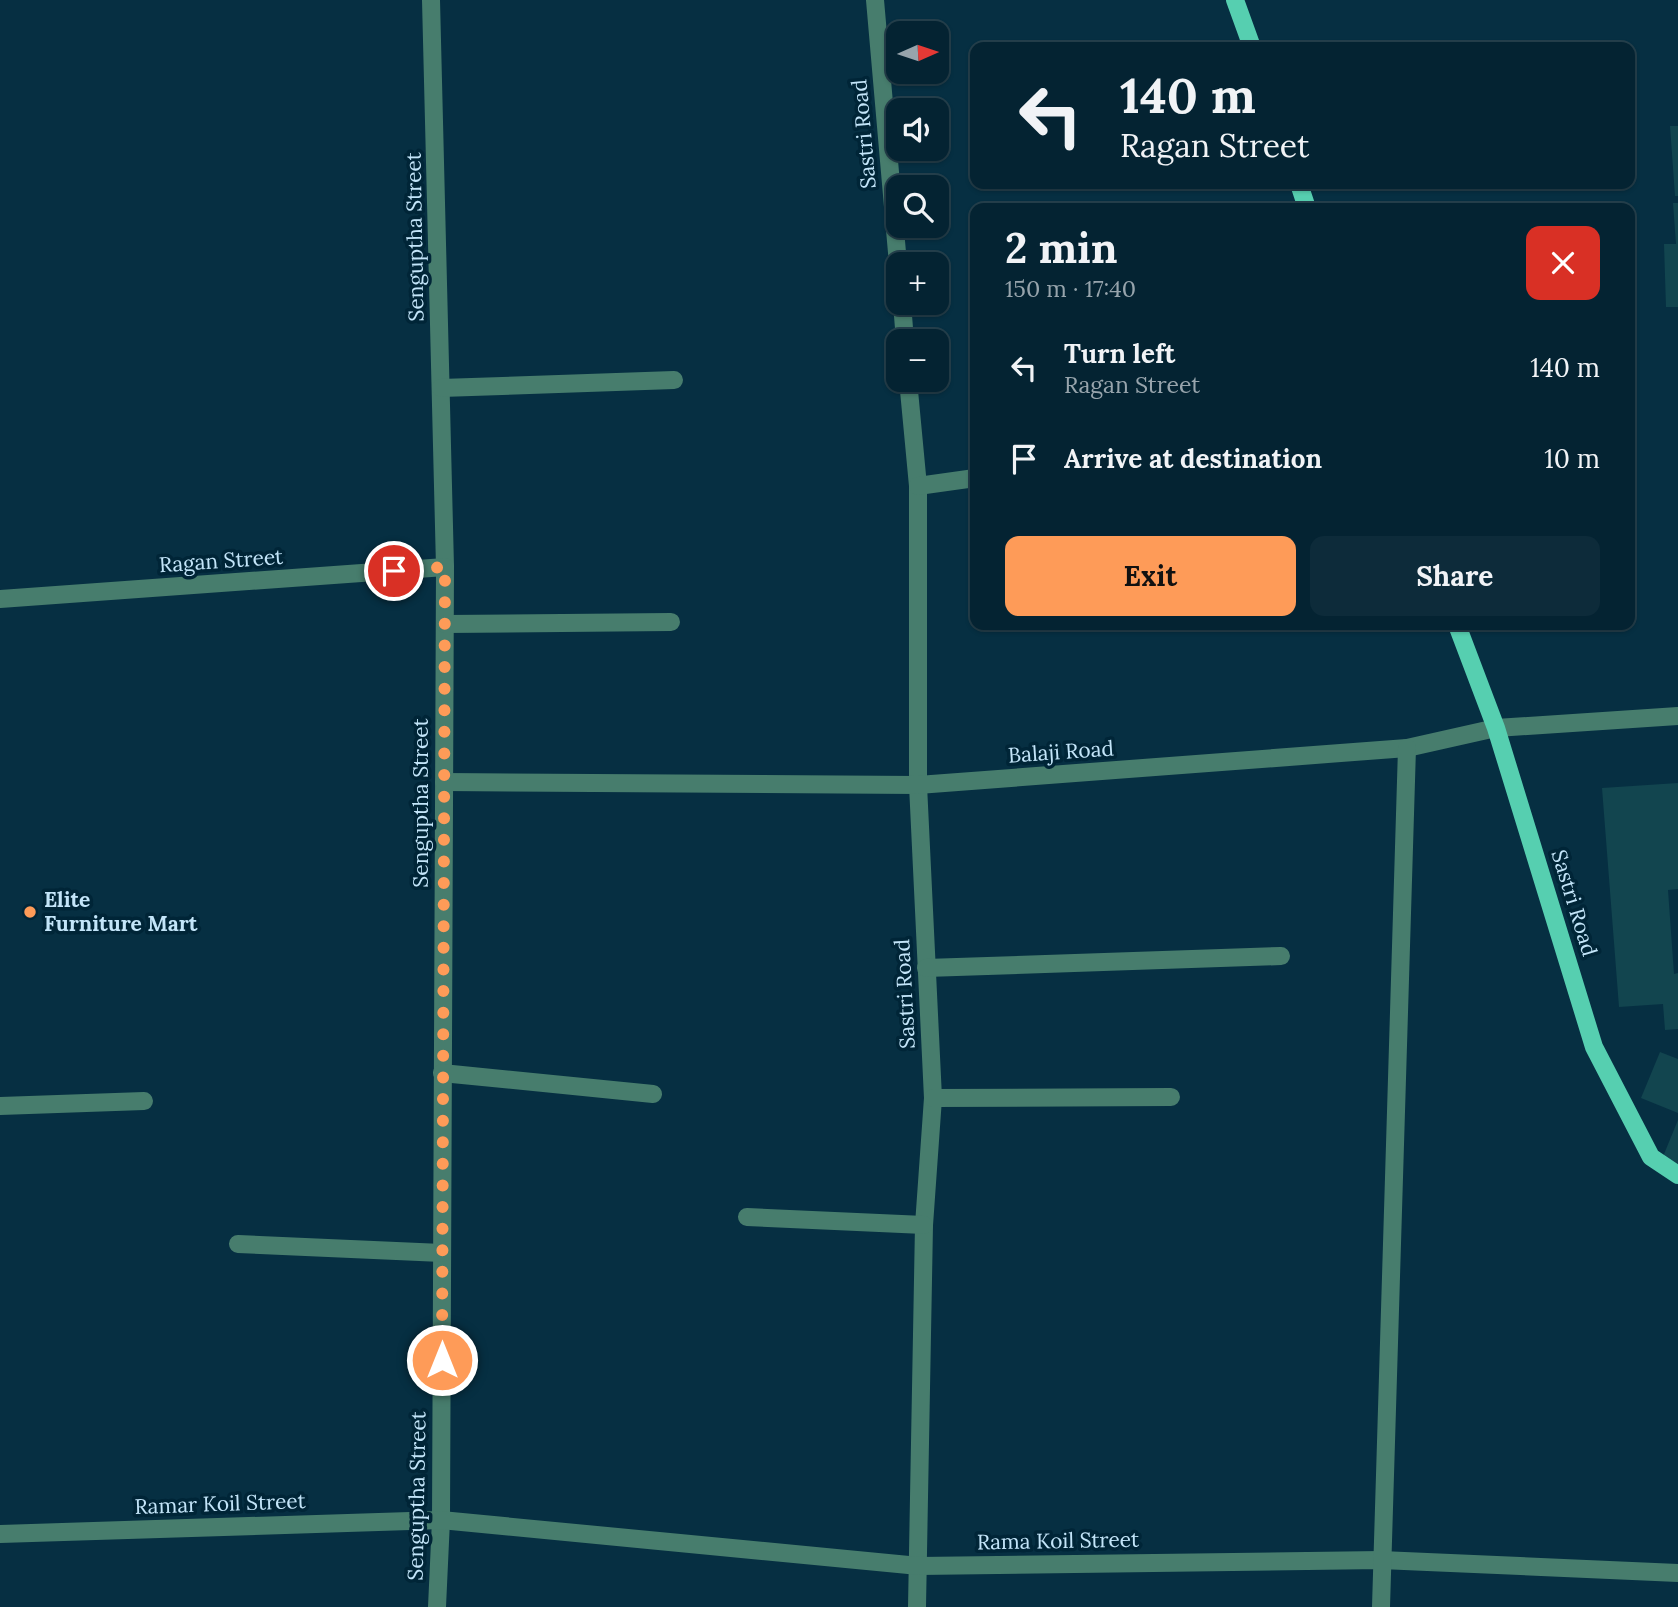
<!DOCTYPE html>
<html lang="en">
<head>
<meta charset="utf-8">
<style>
  body { margin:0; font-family:Lora,serif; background:#0d2b3a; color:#f1f3f6; height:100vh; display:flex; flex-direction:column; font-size:26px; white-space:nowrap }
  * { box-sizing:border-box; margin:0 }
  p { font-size:23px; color:#97a4ac }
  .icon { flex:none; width:38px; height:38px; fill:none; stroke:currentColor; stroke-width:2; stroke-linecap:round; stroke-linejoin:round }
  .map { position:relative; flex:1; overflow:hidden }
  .side { position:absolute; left:970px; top:203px; width:665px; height:427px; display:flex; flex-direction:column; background:#042332; border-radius:14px; box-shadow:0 2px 5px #0004,0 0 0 2px #25404d }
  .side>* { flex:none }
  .top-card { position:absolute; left:970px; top:42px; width:665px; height:147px; border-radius:14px; box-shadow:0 2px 5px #0004,0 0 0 2px #25404d; background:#042332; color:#f1f3f6; overflow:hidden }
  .needle { width:46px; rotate:87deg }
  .tools { position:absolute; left:886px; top:21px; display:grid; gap:14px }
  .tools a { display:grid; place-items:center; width:63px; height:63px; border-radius:14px; background:#042332; box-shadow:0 2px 5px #0004,0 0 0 2px #25404d; font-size:35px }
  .pin { position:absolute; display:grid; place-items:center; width:60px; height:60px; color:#fff; margin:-30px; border:4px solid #fff; border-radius:50%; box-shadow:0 2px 7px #0007 }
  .me { position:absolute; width:77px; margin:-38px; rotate:0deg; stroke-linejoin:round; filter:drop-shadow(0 0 5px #0008) }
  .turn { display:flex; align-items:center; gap:24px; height:147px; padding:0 35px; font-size:32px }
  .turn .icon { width:91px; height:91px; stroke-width:2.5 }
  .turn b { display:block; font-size:49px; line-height:60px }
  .round { display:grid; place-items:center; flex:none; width:74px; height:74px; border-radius:14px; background:#0d2b3a }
  .overview { display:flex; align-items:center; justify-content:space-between; height:119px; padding:0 35px }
  h1 { font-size:42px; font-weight:700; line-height:52px }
  .primary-button { display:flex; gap:14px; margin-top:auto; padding:14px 35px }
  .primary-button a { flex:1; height:80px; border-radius:14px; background:#fe9b58; color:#111; font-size:28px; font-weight:700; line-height:80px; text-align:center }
  .primary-button a+a { background:#0d2b3a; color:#f1f3f6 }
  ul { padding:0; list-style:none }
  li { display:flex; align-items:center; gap:21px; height:91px; padding:0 35px }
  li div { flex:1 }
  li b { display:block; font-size:26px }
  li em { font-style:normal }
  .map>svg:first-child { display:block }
</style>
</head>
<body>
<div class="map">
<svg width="1678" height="1607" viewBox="0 0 1678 1607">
  <rect width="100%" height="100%" fill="#062f42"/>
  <g fill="#12454f">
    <path d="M1670,126h8v70h-3z"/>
    <path d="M1673,203h5v104h-12l-2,-63h12z"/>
    <path d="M1678,783v106l-10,1 6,84 4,-1v56l-13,1 -2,-26 -44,3 -17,-219z"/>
    <path d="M1660,1052l18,7v54l-37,-15z"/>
    <path d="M1678,1120v46l-16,-7z"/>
  </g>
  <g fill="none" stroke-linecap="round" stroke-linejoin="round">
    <g stroke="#477d6d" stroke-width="18">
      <path d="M431,0l14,567 -4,953 -4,87"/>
      <path d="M875,0l23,264"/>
      <path d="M902,303l3,38"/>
      <path d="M908,380l10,106v299l15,313 -9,127 -7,382"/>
      <path d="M441,388l233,-8"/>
      <path d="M918,486l57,-8"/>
      <path d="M0,599l445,-32"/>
      <path d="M445,624l226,-2"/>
      <path d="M444,782l474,3 489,-37 89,-20 182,-12"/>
      <path d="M926,968l355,-12"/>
      <path d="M442,1073l211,21"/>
      <path d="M933,1098l238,-1"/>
      <path d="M0,1106l144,-5"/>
      <path d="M747,1217l177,8"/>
      <path d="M238,1244l204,9"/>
      <path d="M0,1534l441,-14 478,46 462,-6 297,13"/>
      <path d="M1381,1607l26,-859"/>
    </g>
    <g stroke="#56cfb0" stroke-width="18">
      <path d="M1235,0l17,47"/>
      <path d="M1299,184l8,24"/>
      <path d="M1457,625l39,103 98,319 57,110 27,18"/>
    </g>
  </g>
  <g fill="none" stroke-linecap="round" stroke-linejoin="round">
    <path stroke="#fe9b58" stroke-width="12" stroke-dasharray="0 21.6" d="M394,571l51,-4 -3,793"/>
  </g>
  <circle fill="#fe9b58" stroke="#002537" stroke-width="2.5" cx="30" cy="912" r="7"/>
  <g text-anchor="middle" stroke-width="7" stroke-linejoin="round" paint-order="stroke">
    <g font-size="21" fill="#c3e5f9" stroke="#002537">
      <text transform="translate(864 134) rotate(-95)" y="7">Sastri Road</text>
      <text transform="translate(415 237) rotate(-91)" y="7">Senguptha Street</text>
      <text transform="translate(221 561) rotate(-4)" y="7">Ragan Street</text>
      <text transform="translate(1061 752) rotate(-4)" y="7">Balaji Road</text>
      <text transform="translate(421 803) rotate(-90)" y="7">Senguptha Street</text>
      <text transform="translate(1574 903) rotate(73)" y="7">Sastri Road</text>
      <text transform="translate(905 994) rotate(-93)" y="7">Sastri Road</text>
      <text transform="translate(417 1496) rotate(-89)" y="7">Senguptha Street</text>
      <text transform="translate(220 1504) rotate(-2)" y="7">Ramar Koil Street</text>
      <text transform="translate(1058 1541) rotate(-1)" y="7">Rama Koil Street</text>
    </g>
    <g font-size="21" font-weight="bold" fill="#c3e5f9" stroke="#002537" text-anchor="start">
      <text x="44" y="907">Elite<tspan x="44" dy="24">Furniture Mart</tspan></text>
    </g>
  </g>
</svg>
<div class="tools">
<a><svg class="needle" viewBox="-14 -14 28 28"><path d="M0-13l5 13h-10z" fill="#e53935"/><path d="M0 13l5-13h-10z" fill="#97a4ac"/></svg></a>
<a><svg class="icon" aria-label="sound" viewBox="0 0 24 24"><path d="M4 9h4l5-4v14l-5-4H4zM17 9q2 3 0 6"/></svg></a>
<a><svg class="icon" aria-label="search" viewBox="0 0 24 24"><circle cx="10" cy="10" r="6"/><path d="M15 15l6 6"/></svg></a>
<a>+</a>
<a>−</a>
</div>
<div class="pin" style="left:394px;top:571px;background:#d93025"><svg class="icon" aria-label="arrive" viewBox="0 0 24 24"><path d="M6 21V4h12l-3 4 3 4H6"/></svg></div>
<svg class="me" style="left:442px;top:1360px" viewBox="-20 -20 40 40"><circle r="17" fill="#fe9b58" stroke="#fff" stroke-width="3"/><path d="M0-11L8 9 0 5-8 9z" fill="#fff"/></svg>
<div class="top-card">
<div class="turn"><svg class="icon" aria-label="left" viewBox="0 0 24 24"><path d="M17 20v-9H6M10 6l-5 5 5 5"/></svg><div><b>140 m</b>Ragan Street</div></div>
</div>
<section class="side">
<div class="overview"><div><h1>2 min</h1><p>150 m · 17:40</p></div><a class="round" style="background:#d93025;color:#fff"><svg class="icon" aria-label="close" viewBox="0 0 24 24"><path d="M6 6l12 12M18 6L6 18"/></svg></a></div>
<ul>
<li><svg class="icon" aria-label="left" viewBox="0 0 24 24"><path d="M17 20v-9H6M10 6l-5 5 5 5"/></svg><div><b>Turn left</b><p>Ragan Street</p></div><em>140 m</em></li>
<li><svg class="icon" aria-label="arrive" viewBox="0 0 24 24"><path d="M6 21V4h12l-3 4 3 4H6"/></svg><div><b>Arrive at destination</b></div><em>10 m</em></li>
</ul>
<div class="primary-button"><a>Exit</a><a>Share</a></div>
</section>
</div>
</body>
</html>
